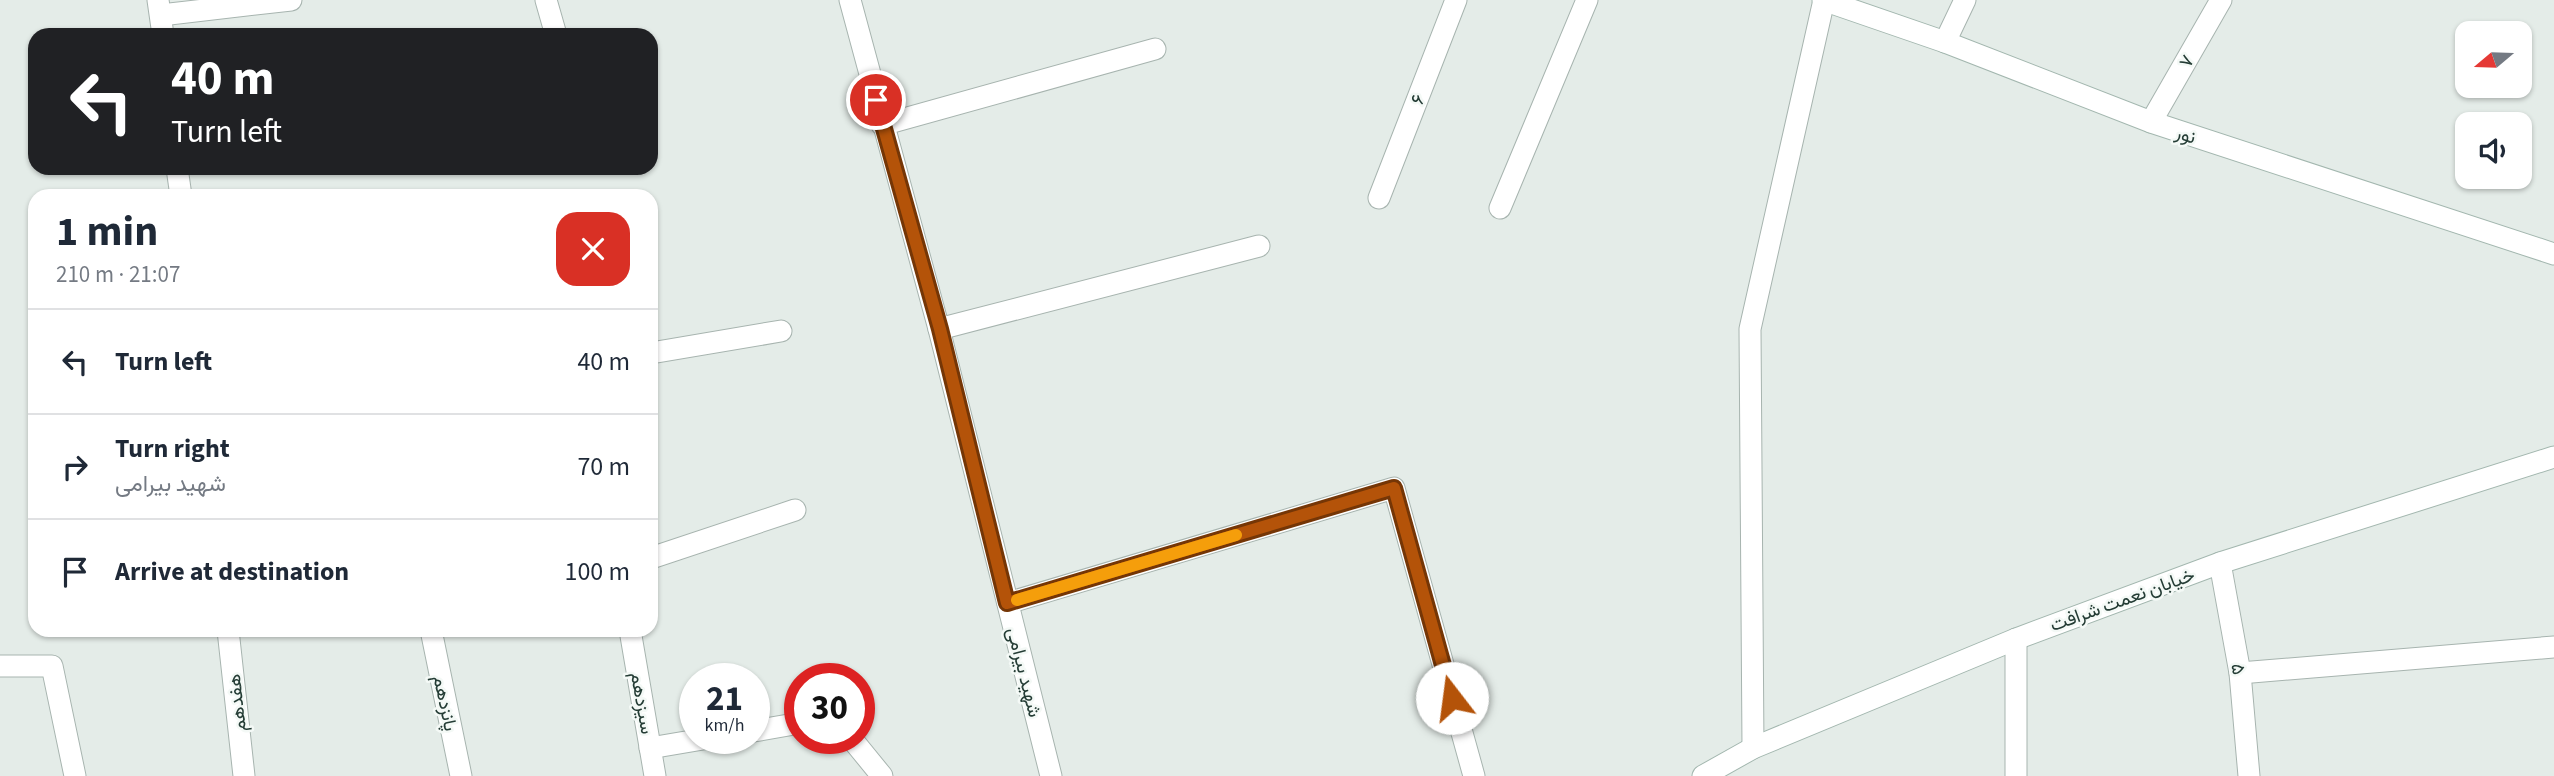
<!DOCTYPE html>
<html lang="en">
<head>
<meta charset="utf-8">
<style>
  body { margin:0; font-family:"Source Sans 3",Vazirmatn,sans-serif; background:#f2f2f3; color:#1f2937; height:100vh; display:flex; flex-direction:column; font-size:26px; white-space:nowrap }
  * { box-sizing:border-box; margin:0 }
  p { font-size:23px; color:#747a83 }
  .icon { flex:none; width:38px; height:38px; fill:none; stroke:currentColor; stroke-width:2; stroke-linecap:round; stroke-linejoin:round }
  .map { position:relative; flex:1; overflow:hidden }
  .sheet { position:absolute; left:28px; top:189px; width:630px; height:448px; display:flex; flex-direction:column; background:#fff; border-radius:21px; box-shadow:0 2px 5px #0004 }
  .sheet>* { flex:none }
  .hud { position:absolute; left:28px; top:28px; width:630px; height:147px; border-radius:21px; box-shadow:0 2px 5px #0004; background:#202124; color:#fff; overflow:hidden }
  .needle { width:46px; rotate:251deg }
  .tools { position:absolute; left:2455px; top:21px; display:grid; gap:14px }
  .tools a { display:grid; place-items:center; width:77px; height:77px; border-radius:14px; background:#fff; box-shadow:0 2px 5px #0004; font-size:35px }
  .speed { position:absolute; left:679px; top:663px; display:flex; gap:14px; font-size:35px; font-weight:700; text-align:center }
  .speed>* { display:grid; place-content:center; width:91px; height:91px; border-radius:50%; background:#fff; box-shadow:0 2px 5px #0004; line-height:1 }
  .speed small { font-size:18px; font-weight:400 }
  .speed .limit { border:10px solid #d22; background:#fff; color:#111 }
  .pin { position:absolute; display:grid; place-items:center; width:60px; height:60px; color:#fff; margin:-30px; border:4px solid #fff; border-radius:50%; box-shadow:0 2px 7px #0007 }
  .me { position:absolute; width:77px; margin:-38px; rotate:345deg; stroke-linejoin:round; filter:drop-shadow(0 0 5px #0008) }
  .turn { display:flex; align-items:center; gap:24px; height:147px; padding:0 28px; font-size:32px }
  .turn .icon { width:91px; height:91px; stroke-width:2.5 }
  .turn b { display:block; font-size:49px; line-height:60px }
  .round { display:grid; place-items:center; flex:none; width:74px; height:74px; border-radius:21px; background:#f2f2f3 }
  .summary { display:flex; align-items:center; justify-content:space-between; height:119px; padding:0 28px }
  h1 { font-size:42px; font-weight:700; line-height:52px }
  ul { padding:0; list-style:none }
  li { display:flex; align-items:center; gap:21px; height:105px; padding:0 28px; border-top:2px solid #e0e1e3 }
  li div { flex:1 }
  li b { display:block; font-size:26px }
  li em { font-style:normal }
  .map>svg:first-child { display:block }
</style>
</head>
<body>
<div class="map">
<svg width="2554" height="776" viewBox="0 0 2554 776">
  <rect width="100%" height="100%" fill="#e4ece8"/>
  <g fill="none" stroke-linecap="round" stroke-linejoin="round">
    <defs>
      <g id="street">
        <path d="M158,0l5,35"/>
        <path d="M546,0l10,35"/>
        <path d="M850,0l89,329 112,447"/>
        <path d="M161,15l130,-15"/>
        <path d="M1945,42l20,-42"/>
        <path d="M2151,122l70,-122"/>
        <path d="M882,125l273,-76"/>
        <path d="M177,168l4,28"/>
        <path d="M1379,198l77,-198"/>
        <path d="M1500,208l87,-208"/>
        <path d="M939,329l320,-83"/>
        <path d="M651,353l130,-22"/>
        <path d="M651,558l144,-48"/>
        <path d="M2220,563l20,110 9,103"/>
        <path d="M1008,603l386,-115 80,288"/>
        <path d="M228,630l16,146"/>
        <path d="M431,630l30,146"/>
        <path d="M630,630l25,146"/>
        <path d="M2016,639v137"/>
        <path d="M0,666h52l23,110"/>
        <path d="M2240,673l314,-26"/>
        <path d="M754,731l46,-8"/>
        <path d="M851,738l31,38"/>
        <path d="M650,748l59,-10"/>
        <path d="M1753,748l-3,-419 74,-329"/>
      </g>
      <g id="secondary">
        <path d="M1823,0l122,42 206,80 403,132"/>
        <path d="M1703,776l50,-28 263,-109 204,-76 334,-106"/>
      </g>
    </defs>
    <use href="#street" stroke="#a7b4af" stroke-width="23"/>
    <use href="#secondary" stroke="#a3b7af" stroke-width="23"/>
    <use href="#street" stroke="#fff" stroke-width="21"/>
    <use href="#secondary" stroke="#fff" stroke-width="21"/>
  </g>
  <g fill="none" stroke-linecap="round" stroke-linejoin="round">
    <defs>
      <path id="route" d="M876,100l64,229 67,274 387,-115 58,210"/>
    </defs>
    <use href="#route" stroke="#753606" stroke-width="18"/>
    <use href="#route" stroke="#b45309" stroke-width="12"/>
    <path stroke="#f59e0b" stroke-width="12" d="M1017,600l219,-65"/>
  </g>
  <g text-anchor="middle" stroke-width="5" stroke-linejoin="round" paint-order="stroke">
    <g font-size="19" fill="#243c35" stroke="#f4f9f6">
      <text transform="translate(2186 61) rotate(-60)" y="7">۷</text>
      <text transform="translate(1417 99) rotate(-69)" y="7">۶</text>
      <text transform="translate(2186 134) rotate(18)" y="7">نور</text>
      <text transform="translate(2122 599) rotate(-20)" y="7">خیابان نعمت شرافت</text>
      <text transform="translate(2239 669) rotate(81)" y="7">۵</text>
      <text transform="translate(1025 672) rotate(76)" y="7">شهید بیرامی</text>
      <text transform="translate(236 703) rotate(-96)" y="7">هفدهم</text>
      <text transform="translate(446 703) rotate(78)" y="7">پانزدهم</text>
      <text transform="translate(643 703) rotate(80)" y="7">سیزدهم</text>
    </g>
  </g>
</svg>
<div class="tools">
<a><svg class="needle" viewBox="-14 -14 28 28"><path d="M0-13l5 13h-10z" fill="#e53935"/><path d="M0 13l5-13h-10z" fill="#747a83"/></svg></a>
<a><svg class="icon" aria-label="sound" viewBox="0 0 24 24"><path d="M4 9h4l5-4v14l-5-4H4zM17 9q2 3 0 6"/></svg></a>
</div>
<div class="speed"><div>21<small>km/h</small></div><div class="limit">30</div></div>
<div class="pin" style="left:876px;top:100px;background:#d93025"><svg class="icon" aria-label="arrive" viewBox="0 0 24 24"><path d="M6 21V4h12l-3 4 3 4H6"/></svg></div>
<svg class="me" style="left:1452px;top:698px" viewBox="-20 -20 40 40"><circle r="19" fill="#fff"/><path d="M0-13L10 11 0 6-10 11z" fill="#b45309"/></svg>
<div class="hud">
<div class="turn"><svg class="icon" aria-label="left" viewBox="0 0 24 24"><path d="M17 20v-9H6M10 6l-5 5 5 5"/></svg><div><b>40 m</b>Turn left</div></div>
</div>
<section class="sheet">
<div class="summary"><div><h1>1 min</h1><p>210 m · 21:07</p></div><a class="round" style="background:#d93025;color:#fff"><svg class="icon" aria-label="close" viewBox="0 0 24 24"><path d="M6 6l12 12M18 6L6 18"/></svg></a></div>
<ul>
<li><svg class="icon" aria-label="left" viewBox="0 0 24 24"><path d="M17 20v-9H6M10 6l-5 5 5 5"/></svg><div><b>Turn left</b></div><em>40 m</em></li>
<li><svg class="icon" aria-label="right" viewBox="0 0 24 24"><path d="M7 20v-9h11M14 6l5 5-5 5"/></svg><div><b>Turn right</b><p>شهید بیرامی</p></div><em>70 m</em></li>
<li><svg class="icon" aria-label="arrive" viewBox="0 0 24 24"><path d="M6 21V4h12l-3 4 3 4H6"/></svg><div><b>Arrive at destination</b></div><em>100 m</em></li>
</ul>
</section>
</div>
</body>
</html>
